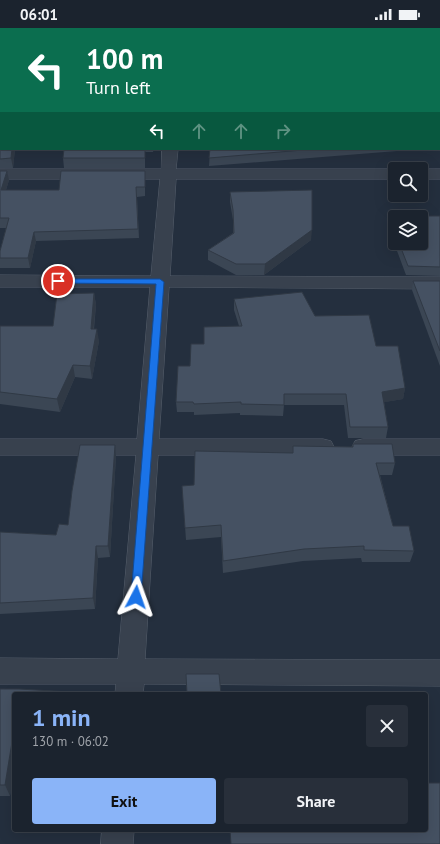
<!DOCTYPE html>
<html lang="en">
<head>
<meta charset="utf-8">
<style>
  body { margin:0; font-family:"PT Sans",sans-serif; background:#282f3a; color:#f1f3f6; height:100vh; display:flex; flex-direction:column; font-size:15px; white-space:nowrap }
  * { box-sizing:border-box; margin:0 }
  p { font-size:13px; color:#a0a4aa }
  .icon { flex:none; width:22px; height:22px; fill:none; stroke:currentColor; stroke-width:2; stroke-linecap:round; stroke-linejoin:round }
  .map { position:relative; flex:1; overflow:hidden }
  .details { position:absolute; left:12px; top:664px; width:416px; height:140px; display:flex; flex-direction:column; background:#1b232e; border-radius:4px; box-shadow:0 4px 16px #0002,0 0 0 1px #39404a }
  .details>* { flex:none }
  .hud { position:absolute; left:0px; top:0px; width:440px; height:122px; box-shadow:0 4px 16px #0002,0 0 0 1px #39404a; background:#0b6e4f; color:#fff; overflow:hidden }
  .fabs { position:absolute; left:388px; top:134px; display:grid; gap:8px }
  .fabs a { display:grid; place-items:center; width:40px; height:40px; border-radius:4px; background:#1b232e; box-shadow:0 4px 16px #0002,0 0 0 1px #39404a; font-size:20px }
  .pin { position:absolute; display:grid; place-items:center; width:34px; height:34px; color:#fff; margin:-17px; border:2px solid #fff; border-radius:50%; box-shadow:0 1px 4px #0007 }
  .me { position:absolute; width:44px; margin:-22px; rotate:4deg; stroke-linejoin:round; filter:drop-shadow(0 0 3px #0008) }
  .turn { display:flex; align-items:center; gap:14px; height:84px; padding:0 20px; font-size:18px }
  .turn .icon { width:52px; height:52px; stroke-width:2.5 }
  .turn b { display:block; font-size:28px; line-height:34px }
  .lanes { display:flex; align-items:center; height:38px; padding:0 20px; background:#0003; justify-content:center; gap:20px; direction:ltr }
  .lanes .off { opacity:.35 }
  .round { display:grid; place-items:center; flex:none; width:42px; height:42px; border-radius:4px; background:#282f3a }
  .head { display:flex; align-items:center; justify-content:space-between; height:68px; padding:0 20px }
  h1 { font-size:24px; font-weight:700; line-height:30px; color:#8ab4f8 }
  .primary-button { display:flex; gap:8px; margin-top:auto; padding:8px 20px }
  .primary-button a { flex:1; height:46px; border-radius:4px; background:#8ab4f8; color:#111; font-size:16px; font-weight:700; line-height:46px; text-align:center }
  .primary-button a+a { background:#282f3a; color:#f1f3f6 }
  .status { display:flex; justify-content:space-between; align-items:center; height:28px; padding:0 20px; background:#1b232e; direction:ltr }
  .status svg { height:11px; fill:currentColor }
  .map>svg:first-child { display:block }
</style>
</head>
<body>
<div class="status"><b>06:01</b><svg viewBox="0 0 49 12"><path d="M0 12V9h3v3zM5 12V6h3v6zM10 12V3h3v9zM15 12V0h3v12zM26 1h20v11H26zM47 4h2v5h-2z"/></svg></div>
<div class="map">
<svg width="440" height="816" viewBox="0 0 440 816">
  <rect width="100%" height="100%" fill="#242f3e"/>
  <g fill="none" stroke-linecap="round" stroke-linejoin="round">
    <defs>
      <g id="street">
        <rect x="174" y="0" width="12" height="1"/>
        <rect x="439" y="55" width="1" height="8"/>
        <path d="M162,121h16l-2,20h219v10h-219l-6,97 270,1v12l-271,-2 -10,152h164l8,2 3,6 -3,6 -8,2h-165l-13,204 295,1v26l-296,-2 -1,10h-28l1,-10h-116v-26l118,1 18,-204h-136v-16h137l13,-152h-150v-12l151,1 9,-97h-160v-10h161z"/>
        <rect x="421" y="141" width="19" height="10"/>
        <path d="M363,411h77v16h-77l-8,-2 -3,-6 3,-6z"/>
        <path d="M102,802h32l-1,14h-32z"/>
      </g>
    </defs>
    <use href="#street" stroke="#565f6c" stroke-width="1"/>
    <use href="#street" fill="#38414e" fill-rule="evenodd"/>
  </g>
  <g fill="#3b4654" fill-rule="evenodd">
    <path d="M0,0h151v1h-150v120h14l-2,19h-13v-84h1h-1z"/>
    <path d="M258,0h182v44h-1v-43h-181z"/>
    <rect x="439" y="99" width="1" height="21"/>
    <path d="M64,121h90l-1,3h-8v16h-81l-1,-10z"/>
    <path d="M210,121h212l-213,17z"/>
    <path d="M0,143l9,9 -3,10h53l86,-19v25l-8,1 2,41 -103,3 -6,27h-30v-17l6,-23h-6z"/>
    <path d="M230,164l81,48 -47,35h-28l-28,-15v-10l25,-17v-13l-3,-18z"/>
    <path d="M388,188h52v60l-34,-1 -19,-51zM395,189l26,26h-26z"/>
    <path d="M413,253h27v85l-28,-76z"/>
    <path d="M94,265l2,12 -2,24 5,12 -7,38 -17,-2 -15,35 -60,-8v-78h53z"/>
    <path d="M234,271l81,17 61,30 29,42 -2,11 -19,3 4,25 -2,11h-38l-4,-33h-60l-1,11 -43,-1v-2l-46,2v-3h-17l-1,-10 14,-36 14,-22 35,-18 -5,-16z"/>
    <path d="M353,416l42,19 -3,12h-12l13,51 21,25 -4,11h-48l-1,-4 -58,3 -80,12 -2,-36 -35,3 -3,-42 11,-13 98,-32 1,-7 59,1z"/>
    <path d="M115,417l1,11 -6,101 -12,1 -3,51 -95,5v-82l56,3 12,-10z"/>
    <path d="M0,661l88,4v1h-74v77l-4,25h-10z"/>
  </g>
  <g fill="#303945">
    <path d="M12,121h3l-2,19 -2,-10z"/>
    <path d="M7,143l2,9 -6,20 -2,-10z"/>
    <path d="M312,202l-1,10 -47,35 1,-11z"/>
    <path d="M34,204l2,9 -6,27 -2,-10z"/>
    <path d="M94,265l2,12 -4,36 -1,-12z"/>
    <path d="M97,301l2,12 -7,38 -2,-13z"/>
    <path d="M73,337l2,12 -15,35 -3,-13z"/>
    <path d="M405,360l-2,11 -23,4 2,-11z"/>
    <path d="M115,417l1,11 -6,101 -2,-11z"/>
    <path d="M96,518l2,12 -3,51 -2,-11z"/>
    <path d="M12,714l2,5v24l-4,25 -5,-11z"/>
  </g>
  <g fill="#455162" stroke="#303945">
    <path d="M0,0h149l-1,1h-147v120h11l-1,9 -11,1v-75h1l-1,-5z"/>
    <path d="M259,0h181v36h-1v-35h-180z"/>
    <rect x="439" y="99" width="1" height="12"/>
    <path d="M64,121h81v9h-82z"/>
    <path d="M210,121h105l-106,9z"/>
    <path d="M0,143h7l-6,19h58l2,-19h84v16h-9l2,42 -104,3 -6,26h-28v-7l9,-33h-9z"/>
    <path d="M312,162v40l-47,34h-29l-28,-14 26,-17 -1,-23 -3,-18z"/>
    <path d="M388,188h52v51l-32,-1 -9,-23h22v-26h-26v16z"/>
    <path d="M413,253h27v70z"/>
    <path d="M302,264l13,24 54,-1 7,31h22l7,42 -23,4 6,35h-38l-4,-33h-62v11l-43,-1v-2l-47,2 -1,-2h-17l2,-36h12l1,-22h13v-17l38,-1 -8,-27z"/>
    <path d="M94,265l-3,36h6l-7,37 -17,-1 -16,34 -57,-7v-66h53l4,-32z"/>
    <path d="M353,416h39l3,19h-19l17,63h16l5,25 -50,-1v-4l-60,3 -81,12 -2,-36 -36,3 -3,-42 12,-1 1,-34 98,2v-7l60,1z"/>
    <path d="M80,417h35l-7,101h-12l-3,52 -93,5v-71l56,3 3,-11 9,1 4,-34z"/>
    <path d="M186,646h33l2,20h-34z"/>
    <path d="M0,661h19l69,4 -1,1h-73v48h-2l-7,43h-5z"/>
    <path d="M426,755h14v61h-209l-1,-14h196z"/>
  </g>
  <path fill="#1a73e8" stroke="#114b97" d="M56,251h104l4,3 -23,315 -1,3h-8l-1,-3 25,-313 -98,-1 -4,-2z"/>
</svg>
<div class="fabs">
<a><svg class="icon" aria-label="search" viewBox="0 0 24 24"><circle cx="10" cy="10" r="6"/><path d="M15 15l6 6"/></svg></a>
<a><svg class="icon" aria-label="layers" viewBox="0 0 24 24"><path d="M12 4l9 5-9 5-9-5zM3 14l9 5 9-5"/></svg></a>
</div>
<div class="pin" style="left:58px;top:253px;background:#d93025"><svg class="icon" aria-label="arrive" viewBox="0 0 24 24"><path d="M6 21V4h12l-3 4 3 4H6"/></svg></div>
<svg class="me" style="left:136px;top:569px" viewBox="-20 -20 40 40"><path d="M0-17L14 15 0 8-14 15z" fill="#1a73e8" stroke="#fff" stroke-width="4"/></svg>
<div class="hud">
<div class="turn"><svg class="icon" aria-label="left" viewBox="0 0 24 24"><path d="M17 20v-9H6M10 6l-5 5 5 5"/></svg><div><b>100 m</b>Turn left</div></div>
<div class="lanes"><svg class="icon" aria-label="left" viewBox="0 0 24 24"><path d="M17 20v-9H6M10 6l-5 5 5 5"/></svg><svg class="icon off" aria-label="ahead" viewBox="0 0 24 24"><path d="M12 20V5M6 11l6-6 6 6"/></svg><svg class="icon off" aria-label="ahead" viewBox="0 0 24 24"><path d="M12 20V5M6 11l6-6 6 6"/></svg><svg class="icon off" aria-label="right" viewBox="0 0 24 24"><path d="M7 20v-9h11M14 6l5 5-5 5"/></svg></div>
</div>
<section class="details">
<div class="head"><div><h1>1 min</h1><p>130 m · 06:02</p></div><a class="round"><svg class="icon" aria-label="close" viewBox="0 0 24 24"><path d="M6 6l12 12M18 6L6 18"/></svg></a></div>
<div class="primary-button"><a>Exit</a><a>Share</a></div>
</section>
</div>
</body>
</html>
